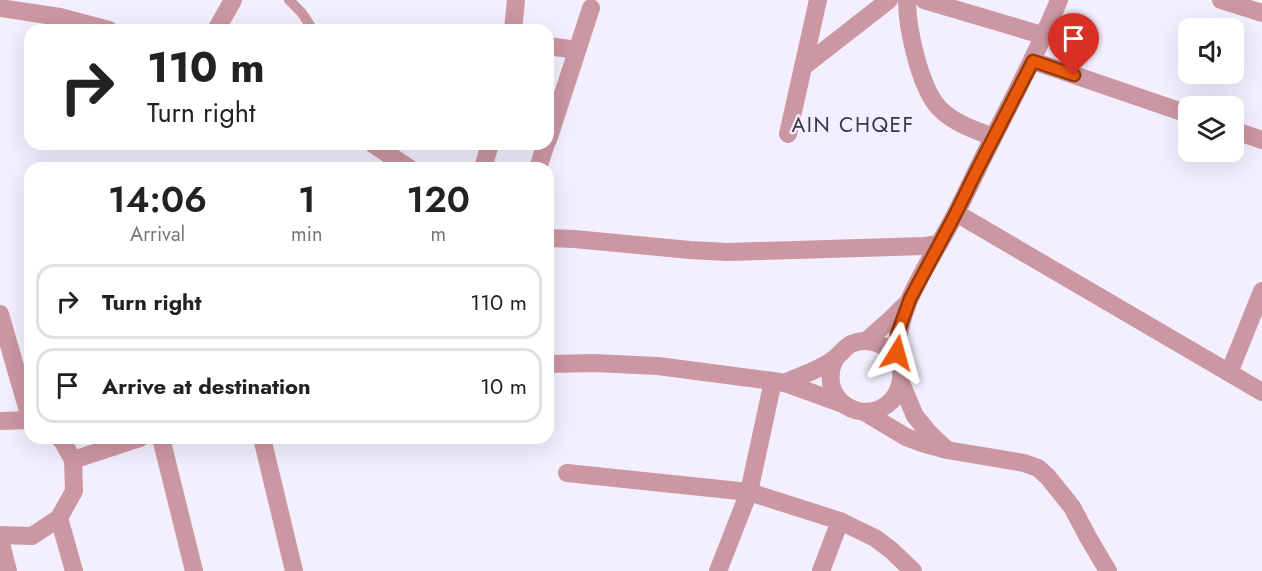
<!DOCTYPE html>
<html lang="en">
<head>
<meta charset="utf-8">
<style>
  body { margin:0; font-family:Jost,sans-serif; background:#f6f6f6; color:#222; height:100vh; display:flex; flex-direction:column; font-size:22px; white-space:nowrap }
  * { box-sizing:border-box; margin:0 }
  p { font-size:20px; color:#767676 }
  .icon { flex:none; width:33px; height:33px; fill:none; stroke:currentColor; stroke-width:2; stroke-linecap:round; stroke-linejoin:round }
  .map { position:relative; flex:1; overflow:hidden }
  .details { position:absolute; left:24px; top:162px; width:530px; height:282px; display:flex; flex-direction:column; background:#fff; border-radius:18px; box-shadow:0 6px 24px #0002 }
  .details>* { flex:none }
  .guide { position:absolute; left:24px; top:24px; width:530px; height:126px; border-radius:18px; box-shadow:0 6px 24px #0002; background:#fff; color:#222; overflow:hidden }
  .tools { position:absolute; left:1178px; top:18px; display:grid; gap:12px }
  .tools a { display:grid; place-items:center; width:66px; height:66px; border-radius:12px; background:#fff; box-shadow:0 6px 24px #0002; font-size:30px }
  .pin { position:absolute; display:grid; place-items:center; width:51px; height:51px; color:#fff; margin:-62px -26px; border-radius:50% 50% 50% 0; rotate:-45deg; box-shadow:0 0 6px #0007 }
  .pin .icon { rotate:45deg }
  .me { position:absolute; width:66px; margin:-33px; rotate:8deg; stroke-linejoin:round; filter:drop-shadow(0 0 4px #0008) }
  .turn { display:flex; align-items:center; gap:21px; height:126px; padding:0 24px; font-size:27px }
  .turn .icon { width:78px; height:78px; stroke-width:2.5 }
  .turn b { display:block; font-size:42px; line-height:51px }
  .eta { display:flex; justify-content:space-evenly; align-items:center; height:102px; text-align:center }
  .eta b { font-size:36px; font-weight:600; line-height:42px }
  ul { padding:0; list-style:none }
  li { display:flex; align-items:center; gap:18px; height:75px; margin:0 12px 9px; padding:0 12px; border:3px solid #e0e0e0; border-radius:18px }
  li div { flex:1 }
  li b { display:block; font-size:22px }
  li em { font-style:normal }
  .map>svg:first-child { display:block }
</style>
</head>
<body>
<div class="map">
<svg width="1262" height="571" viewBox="0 0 1262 571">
  <rect width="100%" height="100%" fill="#f4effe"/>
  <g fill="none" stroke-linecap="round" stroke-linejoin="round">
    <path stroke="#cb97a2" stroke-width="10" d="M289,0l13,13 11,17"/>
    <g stroke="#cb97a2" stroke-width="18">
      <path d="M907,0c0,28 13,89 33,109 14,14 35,21 53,28"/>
      <path d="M924,0l121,36"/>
      <path d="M1221,0l41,13"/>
      <path d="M0,8l60,9 49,13"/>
      <path d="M216,30l17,-30"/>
      <path d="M513,30l3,-30"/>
      <path d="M548,46l29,4"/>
      <path d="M1033,61l155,53"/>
      <path d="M803,67l86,-67"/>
      <path d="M1233,130l29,10"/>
      <path d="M788,134l30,-134"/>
      <path d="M548,140l43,-132"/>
      <path d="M373,144l36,24"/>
      <path d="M483,168l7,-24"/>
      <path d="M538,168l8,-24"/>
      <path d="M956,213l306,179"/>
      <path d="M548,238l26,1 116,11 37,2 198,-6 14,-2"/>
      <path d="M0,314l30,104"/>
      <path d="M866,341l24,-21 15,-15"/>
      <path d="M897,359c-2,-54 36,-100 59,-146 12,-23 22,-46 34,-69 24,-48 49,-94 69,-144"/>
      <path d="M548,364l46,-1 64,3 115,15 12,2 58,21"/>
      <path d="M1229,373l33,-82"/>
      <path d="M785,383c16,-8 35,-13 49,-24 7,-5 10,-11 17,-15 21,-9 45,4 50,26 1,6 0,12 -2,18 -15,40 -74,26 -68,-17 0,-4 3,-8 4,-12"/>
      <path d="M901,383l14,33 14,17 17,16"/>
      <path d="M866,413l40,24 16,6 25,7 77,13 14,5 10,9 24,30 17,32 19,32"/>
      <path d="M0,421l30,-1"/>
      <path d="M161,438l33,133"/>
      <path d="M262,438l32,133"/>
      <path d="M73,460l67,-22"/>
      <path d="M567,473l182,19 91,29 35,17 16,12 22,21"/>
      <path d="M59,518l15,53"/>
      <path d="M0,535l32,1 27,-18 15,-27 -1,-31 -10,-18 -4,-4"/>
      <path d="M0,540l8,31"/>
      <path d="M718,571l31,-79 24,-111"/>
      <path d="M821,571l19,-50"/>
    </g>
  </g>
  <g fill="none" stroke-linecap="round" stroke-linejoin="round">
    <defs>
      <path id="route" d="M897,353v-18l13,-36 46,-86 18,-37 59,-115 41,14"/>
    </defs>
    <use href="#route" stroke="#983908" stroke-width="15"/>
    <use href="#route" stroke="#ea580c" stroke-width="10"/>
  </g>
  <g text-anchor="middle" stroke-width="4.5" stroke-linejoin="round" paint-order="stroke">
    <g font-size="21" letter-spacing="1.5" fill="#3a3644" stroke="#f4effe">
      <text x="853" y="132">AIN CHQEF</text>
    </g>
  </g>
</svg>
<div class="tools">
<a><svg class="icon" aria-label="sound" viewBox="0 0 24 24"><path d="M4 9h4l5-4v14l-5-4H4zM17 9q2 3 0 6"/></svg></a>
<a><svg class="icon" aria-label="layers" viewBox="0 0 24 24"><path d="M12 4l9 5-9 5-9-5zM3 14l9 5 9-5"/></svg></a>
</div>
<div class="pin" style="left:1074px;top:75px;background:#d93025"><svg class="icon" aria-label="arrive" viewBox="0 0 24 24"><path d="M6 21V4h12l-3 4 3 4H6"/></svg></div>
<svg class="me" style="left:897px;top:353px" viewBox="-20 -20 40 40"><path d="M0-17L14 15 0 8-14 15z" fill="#ea580c" stroke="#fff" stroke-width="4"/></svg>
<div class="guide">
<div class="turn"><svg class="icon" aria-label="right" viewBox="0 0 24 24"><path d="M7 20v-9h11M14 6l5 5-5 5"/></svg><div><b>110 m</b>Turn right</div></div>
</div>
<section class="details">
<div class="eta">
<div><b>14:06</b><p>Arrival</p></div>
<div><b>1</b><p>min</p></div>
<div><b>120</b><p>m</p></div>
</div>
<ul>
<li><svg class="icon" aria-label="right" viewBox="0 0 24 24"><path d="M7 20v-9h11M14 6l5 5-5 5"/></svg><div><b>Turn right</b></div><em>110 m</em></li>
<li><svg class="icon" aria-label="arrive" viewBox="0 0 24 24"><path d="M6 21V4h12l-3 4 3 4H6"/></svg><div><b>Arrive at destination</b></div><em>10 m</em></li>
</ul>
</section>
</div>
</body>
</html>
